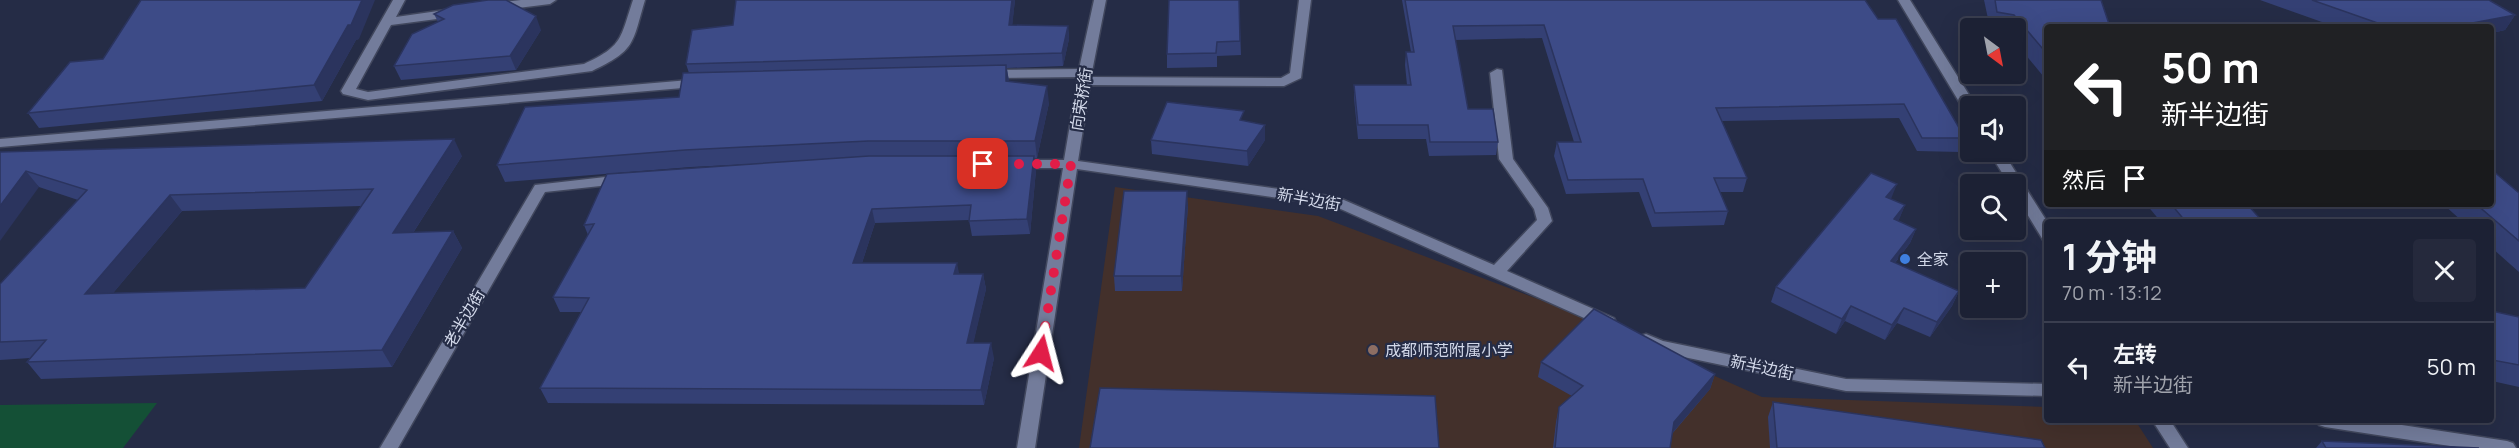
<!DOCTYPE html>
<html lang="zh">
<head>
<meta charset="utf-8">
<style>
  body { margin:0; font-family:Manrope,"Noto Sans SC",sans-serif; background:#25293c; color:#f1f3f6; height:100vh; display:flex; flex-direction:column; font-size:22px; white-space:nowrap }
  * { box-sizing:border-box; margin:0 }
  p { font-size:20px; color:#a0a3ac }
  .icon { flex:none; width:33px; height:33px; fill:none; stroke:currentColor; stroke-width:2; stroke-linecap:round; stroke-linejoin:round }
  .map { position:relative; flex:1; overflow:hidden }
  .drawer { position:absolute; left:2044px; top:219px; width:450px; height:204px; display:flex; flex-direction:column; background:#1c2134; border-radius:6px; box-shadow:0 6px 24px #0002,0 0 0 2px #3a3e4f }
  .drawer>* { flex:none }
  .top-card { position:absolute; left:2044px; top:24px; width:450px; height:183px; border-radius:6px; box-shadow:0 6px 24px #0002,0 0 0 2px #3a3e4f; background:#202124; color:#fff; overflow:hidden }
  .needle { width:39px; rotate:148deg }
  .controls { position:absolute; left:1960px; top:18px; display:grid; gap:12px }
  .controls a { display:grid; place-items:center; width:66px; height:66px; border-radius:6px; background:#1c2134; box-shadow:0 6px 24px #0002,0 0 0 2px #3a3e4f; font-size:30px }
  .pin { position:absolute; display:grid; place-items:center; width:51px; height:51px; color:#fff; margin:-26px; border-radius:12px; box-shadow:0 3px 9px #0006 }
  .me { position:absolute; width:66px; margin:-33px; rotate:9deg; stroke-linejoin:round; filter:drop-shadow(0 0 4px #0008) }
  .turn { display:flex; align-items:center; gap:21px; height:126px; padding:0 18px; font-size:27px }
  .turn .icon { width:78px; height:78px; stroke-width:2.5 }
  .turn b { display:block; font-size:42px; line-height:51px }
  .then { display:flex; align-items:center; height:57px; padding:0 18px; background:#0003; gap:12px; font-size:22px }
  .round { display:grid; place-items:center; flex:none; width:63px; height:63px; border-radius:6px; background:#25293c }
  .head { display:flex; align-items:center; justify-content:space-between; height:102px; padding:0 18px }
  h1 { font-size:36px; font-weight:700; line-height:45px }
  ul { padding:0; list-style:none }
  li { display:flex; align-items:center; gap:18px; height:90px; padding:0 18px; border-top:2px solid #3a3e4f }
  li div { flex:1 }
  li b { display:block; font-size:22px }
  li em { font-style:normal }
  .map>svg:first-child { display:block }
</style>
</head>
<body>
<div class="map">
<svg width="2519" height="448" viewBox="0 0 2519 448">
  <rect width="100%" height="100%" fill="#252c46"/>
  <path fill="#43302b" d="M1115,187l203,29 244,92 200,89 285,10 1,13h87l18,28h-1074z"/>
  <path fill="#145036" d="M157,403l-34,45h-123v-43z"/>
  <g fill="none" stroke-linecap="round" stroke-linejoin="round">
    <defs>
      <g id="minor">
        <path d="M393,0h12l-9,17 56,-8 6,4 -6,4 -61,8 -35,64 12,3 216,-28c39,-18 36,-25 49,-64h12c-13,44 -9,50 -53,71l-224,29 -25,-6 -2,-3z"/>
        <path d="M521,0h35l-6,4 -56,7 -6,-4 6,-4z"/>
        <path d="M1094,0h12l-15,77 190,1 9,-5 9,-73h12l-10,78 -17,8 -194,-1 -12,76 259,36 157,68 43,-45 -3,-11 -35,-50 -9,-86 7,-4 5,1 11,89 35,49 4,13 -45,50 107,47 2,4 -2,4h-12l-268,-120 -257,-37 -42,279h-18l46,-280h-48l-7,-4 7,-4h49l14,-83 -89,1 -7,-4 7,-4 90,-1z"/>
        <path d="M1898,0h12l66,106h-5v8l-7,-4z"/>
        <path d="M701,79l5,1 2,3 -2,3 -706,61v-8z"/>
        <path d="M1989,152h14l45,71v18l-5,-1 -27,-44v-12h-7z"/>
        <path d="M623,175l5,2 2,3 -2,3 -83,9 -147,256h-18l155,-263z"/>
        <path d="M1646,334l17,7 183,38 202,5v12l-202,-5 -186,-39 -20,-8 -2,-4 2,-4z"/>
        <path d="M2152,420h18l18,28h-18z"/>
        <path d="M2316,420h53l138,21 6,2 3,5h-53l-138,-21 -6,-2z"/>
      </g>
    </defs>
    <use href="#minor" stroke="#41475d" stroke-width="3"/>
    <use href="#minor" fill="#737c9b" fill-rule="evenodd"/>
  </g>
  <g fill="#344074" fill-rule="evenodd">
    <path d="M736,0h279l-3,25 56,1 1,13 -6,27 -56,2 2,14 40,21 -12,55h-3l2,12 -6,64 -58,2 -3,-16 -94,3 -13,40 97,11h24l3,15 -13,54 21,15 -10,47 -436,-2 -8,-15 41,-76h-21l-7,-15 35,-62 -4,-10 168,-61 -61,3 -186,15 -8,-17 182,-68 10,-24 -3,-9 47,-39z"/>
    <path d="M1239,0l2,55 -24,1v11l-50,1v-14z"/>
    <path d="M1402,0h463l13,19 87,119 -5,14 -43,-1 -18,-33 -177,3 25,57 -4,14h-23l8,19 -4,14 -72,2 -13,-35 -73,2 -12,-38 3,-14h17l-32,-104 -87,2 13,69 30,33 -2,13 -67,1 -3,-17h-68l-4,-41v-13h53l-2,-20 1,-13h5z"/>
    <path d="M1984,0h117l-53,27v55l-32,-39v-15h-26z"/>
    <path d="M2260,0h229l26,15 -10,15 -13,3v-6h-156z"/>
    <path d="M434,14l107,16 -25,40 -115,10 -7,-14 44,-44z"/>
    <path d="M359,39l-3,1 -34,61 -283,27 -11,-15 42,-51z"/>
    <path d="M1151,140h114l-17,26 -96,-12z"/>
    <path d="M0,152l462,4 -49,77 40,-2 9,17 -70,119 -351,12 -14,-17 3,-4 -30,2v-76l78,-84 -39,-13zM361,206l-56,82 -192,5 69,-82z"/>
    <path d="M2519,193v79l-27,-24v-26h-29l-20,-18h49z"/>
    <path d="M1890,199l15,6 -7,16 18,8 -6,14 -15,20 64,28 -7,15 -22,31 -33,-14 -12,17 -40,-19 -9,13 -65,-32 5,-15z"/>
    <path d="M2146,204h101l16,18h-102z"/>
    <path d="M1188,205l-6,86h-67l-1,-15z"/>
    <path d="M2492,311l27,6v70l-27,-6z"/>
    <path d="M1541,362l174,12 -5,15 -38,45 -2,14h-117l3,-26 3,-15 13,-11 -34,-19z"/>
    <path d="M1773,402l272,46h-275l-2,-31z"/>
    <path d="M2322,441l157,7h-163z"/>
  </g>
  <g fill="#2b345e">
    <path d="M362,0h13l-16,39 -3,1 -34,61 -8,-16z"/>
    <path d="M1012,0h3l-4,38 -2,-13z"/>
    <path d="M2515,15l-10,15 -13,3v-6h-41z"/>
    <path d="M536,16l5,14 -25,40 -6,-14z"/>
    <path d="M1068,26l1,13 -6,27 -1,-13z"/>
    <path d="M1006,65l3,16 -1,17 -2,-17z"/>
    <path d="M1047,86l2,17 -12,55 -2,-17z"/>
    <path d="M1265,125v15l-17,26 -1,-15z"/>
    <path d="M454,139l8,17 -60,94 -9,-17z"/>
    <path d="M1034,156l2,14 -6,64 -3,-15z"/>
    <path d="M26,171l13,16 -39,54v-35z"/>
    <path d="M1897,184l-6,15 -11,13 6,-15z"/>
    <path d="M1187,191l1,14 -6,86 -1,-15z"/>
    <path d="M170,195l12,16 -84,100 -13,-17z"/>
    <path d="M1905,205l-6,15 -11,13 6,-14z"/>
    <path d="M872,209l3,14 -18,55 -4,-15z"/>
    <path d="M1916,229l-6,14 -25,33 6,-15z"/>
    <path d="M453,231l9,17 -70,119 -10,-17z"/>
    <path d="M957,263l3,15 -6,-4z"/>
    <path d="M983,274l3,15 -16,69 -3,-15z"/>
    <path d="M1959,291l-7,15 -22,31 7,-15z"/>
    <path d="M1851,306l-6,15 -9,13 6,-15z"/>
    <path d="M1904,308l-7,15 -12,17 7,-15z"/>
    <path d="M991,343l3,15 -10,47 -3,-15z"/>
    <path d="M1715,374l-5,15 -41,48 5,-15z"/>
  </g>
  <g fill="#3d4b87" stroke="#2b345e" stroke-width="1.5" fill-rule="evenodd">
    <path d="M141,0h221l-11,25h-3l-34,60 -286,28 42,-51 33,-3z"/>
    <path d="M488,0h18l30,16 -26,40 -116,10 18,-32 32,-15 -10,-5 19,-9z"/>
    <path d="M736,0h276l-3,25 59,1 -6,27 -376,11 6,-34 41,-5z"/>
    <path d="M1169,0h70l1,41 -23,1 -1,11 -49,1z"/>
    <path d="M1405,0h460l13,19h18l69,119h-43l-18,-34 -188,4 31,70h-33l14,33 -73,2 -12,-34 -75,1 -11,-38h24l-37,-117 -91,1 15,83h25l5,33h-68l-2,-17h-70l-4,-40h57l-5,-33h8z"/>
    <path d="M1995,0h106l9,27h-62v28l-34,-40 -17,-3z"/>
    <path d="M2312,0h177l26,15 -64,12h-62z"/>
    <path d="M1006,65v16l41,5 -12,55h-167l-183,9 -188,15 28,-58 154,-10 4,-24z"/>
    <path d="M1167,102l77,9 -4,9 25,5 -18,26 -96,-11z"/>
    <path d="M454,139l-61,94 60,-2 -71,119 -355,12 19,-22 -46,2v-58l87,-94 -61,-19 -26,35v-54zM373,189l-68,99 -220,6 85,-99z"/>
    <path d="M869,156h165l-7,63 -58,2 2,-16 -99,4 -19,54h104l-3,11h29l-16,69h24l-10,47 -441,-2 49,-90 -36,-1 41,-73 -10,1 23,-51z"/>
    <path d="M2492,170l27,23v48l-43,-37h16z"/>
    <path d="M1871,173l26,11 -11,13 19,8 -11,14 22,10 -25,32 68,30 -22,31 -33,-14 -12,17 -41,-19 -9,13 -66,-32z"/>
    <path d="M1124,191h63l-6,85h-67z"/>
    <path d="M2171,204h76l16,18h-77z"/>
    <path d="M1594,309l121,65 -41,48 -4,26h-115l4,-41 24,-21 -42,-24z"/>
    <path d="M2492,311l27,6v48l-27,-5z"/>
    <path d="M1100,388l335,8 4,52h-349z"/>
    <path d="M1773,402l268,38 4,8h-268z"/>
    <path d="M2322,441l157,7h-153z"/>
  </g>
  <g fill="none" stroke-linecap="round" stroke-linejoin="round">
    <path stroke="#e11d48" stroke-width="10" stroke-dasharray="0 18" d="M983,164h88l-30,189"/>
  </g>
  <circle fill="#3f7fe0" stroke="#252c46" stroke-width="2" cx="1905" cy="259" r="6"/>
  <circle fill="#8d6e63" stroke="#252c46" stroke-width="2" cx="1373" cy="350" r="6"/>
  <g text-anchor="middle" stroke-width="4.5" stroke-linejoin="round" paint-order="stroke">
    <g font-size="16" fill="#d2d8e9" stroke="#252c46">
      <text transform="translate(1081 99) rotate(-81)" y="6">向荣桥街</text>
      <text transform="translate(1309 199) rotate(10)" y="6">新半边街</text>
      <text transform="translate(464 318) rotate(-60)" y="6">老半边街</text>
      <text transform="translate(1762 367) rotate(12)" y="6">新半边街</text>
    </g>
    <g font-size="16" fill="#d2d8e9" stroke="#252c46" text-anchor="start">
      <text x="1917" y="265">全家</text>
      <text x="1385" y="356">成都师范附属小学</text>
    </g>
  </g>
</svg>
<div class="controls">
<a><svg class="needle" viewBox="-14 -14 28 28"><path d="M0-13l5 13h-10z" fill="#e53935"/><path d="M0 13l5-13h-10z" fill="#a0a3ac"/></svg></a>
<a><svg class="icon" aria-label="sound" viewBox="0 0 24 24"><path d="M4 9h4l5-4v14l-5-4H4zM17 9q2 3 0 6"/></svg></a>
<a><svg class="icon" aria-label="search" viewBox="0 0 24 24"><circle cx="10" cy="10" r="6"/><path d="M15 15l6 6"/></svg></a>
<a>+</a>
</div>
<div class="pin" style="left:983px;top:164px;background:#d93025"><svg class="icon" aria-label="arrive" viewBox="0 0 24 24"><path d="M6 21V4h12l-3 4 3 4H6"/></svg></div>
<svg class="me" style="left:1041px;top:353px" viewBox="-20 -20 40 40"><path d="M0-17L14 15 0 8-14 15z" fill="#e11d48" stroke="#fff" stroke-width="4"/></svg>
<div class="top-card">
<div class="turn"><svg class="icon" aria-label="left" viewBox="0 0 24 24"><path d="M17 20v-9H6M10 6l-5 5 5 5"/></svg><div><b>50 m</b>新半边街</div></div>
<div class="then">然后<svg class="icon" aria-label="arrive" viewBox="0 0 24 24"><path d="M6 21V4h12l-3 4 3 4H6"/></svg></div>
</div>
<section class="drawer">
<div class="head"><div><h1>1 分钟</h1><p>70 m · 13:12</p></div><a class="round"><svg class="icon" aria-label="close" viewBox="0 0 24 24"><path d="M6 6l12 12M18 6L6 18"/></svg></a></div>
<ul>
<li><svg class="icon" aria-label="left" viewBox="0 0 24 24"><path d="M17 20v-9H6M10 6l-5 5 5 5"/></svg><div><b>左转</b><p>新半边街</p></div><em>50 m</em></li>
</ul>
</section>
</div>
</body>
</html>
